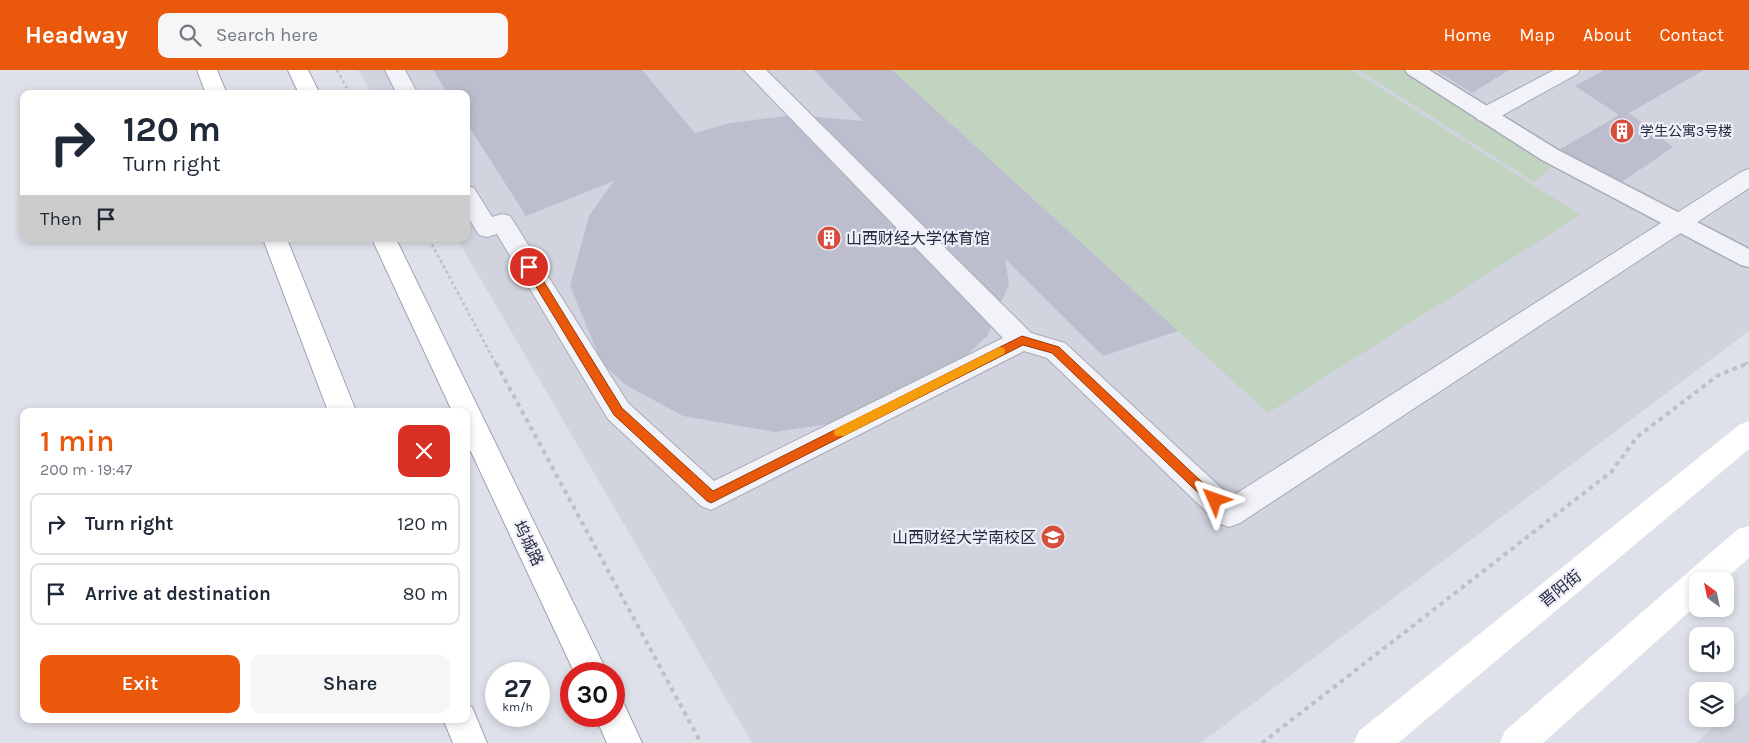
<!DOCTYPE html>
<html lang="en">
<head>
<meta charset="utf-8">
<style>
  body { margin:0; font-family:Karla,"Noto Sans SC",sans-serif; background:#f6f6f7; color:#1f2937; height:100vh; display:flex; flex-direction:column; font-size:19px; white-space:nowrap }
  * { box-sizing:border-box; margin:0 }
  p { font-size:16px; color:#747a83 }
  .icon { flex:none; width:28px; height:28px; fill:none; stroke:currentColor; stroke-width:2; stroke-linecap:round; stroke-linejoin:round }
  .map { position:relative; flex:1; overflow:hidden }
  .panel { position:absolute; left:20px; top:338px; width:450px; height:315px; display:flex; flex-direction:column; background:#fff; border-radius:10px; box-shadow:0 2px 8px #0003 }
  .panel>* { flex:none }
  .guide { position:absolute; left:20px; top:20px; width:450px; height:152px; border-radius:10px; box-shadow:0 2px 8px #0003; background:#fff; color:#1f2937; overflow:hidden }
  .needle { width:32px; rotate:327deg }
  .buttons { position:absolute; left:1689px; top:502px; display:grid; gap:10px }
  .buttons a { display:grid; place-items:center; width:45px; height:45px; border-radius:10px; background:#fff; box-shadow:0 2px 8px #0003; font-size:25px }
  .speed { position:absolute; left:485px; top:592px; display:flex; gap:10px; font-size:25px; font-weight:700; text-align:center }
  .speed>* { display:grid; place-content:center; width:65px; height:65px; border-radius:50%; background:#fff; box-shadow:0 2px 8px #0003; line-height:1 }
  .speed small { font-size:12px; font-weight:400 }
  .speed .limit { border:8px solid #d22; background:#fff; color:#111 }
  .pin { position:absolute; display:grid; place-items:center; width:42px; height:42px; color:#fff; margin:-21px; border:2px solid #fff; border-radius:50%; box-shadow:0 1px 5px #0007 }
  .me { position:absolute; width:55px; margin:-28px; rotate:313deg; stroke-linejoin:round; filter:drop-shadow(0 0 4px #0008) }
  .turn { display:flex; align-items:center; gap:18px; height:105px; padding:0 20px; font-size:22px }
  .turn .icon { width:65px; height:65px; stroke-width:2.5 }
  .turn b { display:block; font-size:35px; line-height:42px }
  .then { display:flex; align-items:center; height:48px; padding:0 20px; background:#0003; gap:10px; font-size:19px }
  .round { display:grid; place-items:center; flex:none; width:52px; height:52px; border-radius:10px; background:#f6f6f7 }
  .summary { display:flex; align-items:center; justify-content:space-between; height:85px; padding:0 20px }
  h1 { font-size:30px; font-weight:600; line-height:38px; color:#ea580c }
  .button { display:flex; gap:10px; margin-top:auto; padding:10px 20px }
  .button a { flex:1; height:58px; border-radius:10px; background:#ea580c; color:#fff; font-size:20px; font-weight:600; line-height:58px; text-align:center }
  .button a+a { background:#f6f6f7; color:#1f2937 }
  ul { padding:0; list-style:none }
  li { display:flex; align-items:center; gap:15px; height:62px; margin:0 10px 8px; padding:0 10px; border:2px solid #e0e1e3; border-radius:10px }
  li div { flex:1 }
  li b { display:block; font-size:19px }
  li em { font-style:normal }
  header { display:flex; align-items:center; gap:30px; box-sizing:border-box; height:70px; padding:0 25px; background:#ea580c; color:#fff }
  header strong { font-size:24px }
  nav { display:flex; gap:28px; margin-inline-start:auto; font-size:18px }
  .search { width:350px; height:45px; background:#f6f6f7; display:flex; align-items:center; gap:12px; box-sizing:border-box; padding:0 18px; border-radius:10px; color:#747a83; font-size:19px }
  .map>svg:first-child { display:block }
</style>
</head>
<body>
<header>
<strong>Headway</strong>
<div class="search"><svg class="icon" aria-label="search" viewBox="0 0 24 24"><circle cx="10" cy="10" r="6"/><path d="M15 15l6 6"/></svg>Search here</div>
<nav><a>Home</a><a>Map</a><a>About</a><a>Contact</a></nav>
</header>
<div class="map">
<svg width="1749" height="673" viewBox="0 0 1749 673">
  <rect width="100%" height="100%" fill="#dfe1ea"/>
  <g fill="#d1d3df">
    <path d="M358,0h1391v261l-548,412h-449l-295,-504h9v-145h-94z"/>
    <path d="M1749,621v52h-53l25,-24h4v-4z"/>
  </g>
  <g fill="#c0d4c0">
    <path d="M892,0h460l228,145 -312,198z"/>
    <path d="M1359,0h44l151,95 -20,17z"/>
  </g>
  <g fill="#bcbecd">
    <path d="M433,0h209l53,63 35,-10 63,-8 70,6 -49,-51h78l286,261 -75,25 -98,-97 4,25 -22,52 -56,53 -64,29 -92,14 -92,-16 -57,-31 -24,-22 -32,-77 19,-70 25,-35 -88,35 -60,-94v-28h-18z"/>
    <path d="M1435,0h74l-37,23z"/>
    <path d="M1604,0h100l-75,43 44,34 -54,37 -62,-33 62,-36 -44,-29z"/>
  </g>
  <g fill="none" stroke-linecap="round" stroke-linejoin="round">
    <defs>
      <path id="pedestrian" d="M1405,0h24l129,80 191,99v18l-8,-2 -199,-105 -134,-86z"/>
      <g id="minor">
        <path d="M385,0h20l13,24h-21z"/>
        <path d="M744,0h22l265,263 34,10 166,154 510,-325 8,-3v19l-509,335 -11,4 -11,-4 -171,-165 -23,-7 -313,159 -10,-4 -93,-87 -111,-185 -10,3 -8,-2 -13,-21v-28l8,2 18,29 10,-3 8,2 118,187 86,78 289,-143z"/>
        <path d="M1554,0h26l-3,4 -83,46 -8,2 -8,-2 -3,-5 3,-5z"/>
      </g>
      <g id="primary">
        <path d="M197,0h20l10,24h-21z"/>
        <path d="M288,0h20l12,24h-21z"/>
        <path d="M263,169h24l69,172h-28z"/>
        <path d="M372,169h24l212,435h-33l-109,-233v-30h-14z"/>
        <path d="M614,630l10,4 18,39h-35l-12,-27h19z"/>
        <path d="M466,635l6,2 15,36h-34l-10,-24h23z"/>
      </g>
    </defs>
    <use href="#pedestrian" stroke="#a8aab8" stroke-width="3"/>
    <use href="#minor" stroke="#a8aab8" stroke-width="2"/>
    <use href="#primary" stroke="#9ea1b6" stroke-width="2"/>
    <g stroke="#bdbfc9" stroke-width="2.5" stroke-dasharray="3 3" stroke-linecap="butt">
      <path d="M337,0l13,24"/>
      <path d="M429,169l67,125"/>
      <path d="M1745,294l4,-2"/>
    </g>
    <g stroke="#bdbfc9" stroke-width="4" stroke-dasharray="4.5 4.5" stroke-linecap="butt">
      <path d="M496,293l205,380"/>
      <path d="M1262,673l349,-271 26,-35 80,-61 31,-13"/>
    </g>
    <use href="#pedestrian" fill="#f2f3f8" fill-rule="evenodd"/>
    <use href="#minor" fill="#f2f3f8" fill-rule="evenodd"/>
    <g fill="#fff" fill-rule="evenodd">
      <path d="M1749,351v28l-351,294h-44l5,-12 380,-306z"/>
      <path d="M1749,456v32l-26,23h-25v23l-155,139h-43l5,-12 233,-202z"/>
    </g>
    <use href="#primary" fill="#fff" fill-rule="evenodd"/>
  </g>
  <path fill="#ea580c" stroke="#983908" d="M529,193l4,1 89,144 91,83 309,-155 37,11 162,153 -2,4 -4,1 -5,-1 -158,-151 -29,-8 -312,158 -4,-2 -93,-86 -90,-148z"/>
  <path fill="#f59e0b" d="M1000,277l4,1 1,3 -1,3 -160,82h-9l-1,-4 1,-3z"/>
  <defs>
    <symbol id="building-disc" viewBox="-11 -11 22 22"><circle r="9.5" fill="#d64e3d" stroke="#eff0f7"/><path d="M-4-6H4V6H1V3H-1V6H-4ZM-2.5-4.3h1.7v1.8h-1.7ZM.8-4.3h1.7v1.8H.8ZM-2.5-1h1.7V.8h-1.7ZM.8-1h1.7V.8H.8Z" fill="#fff"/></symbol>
    <symbol id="university-disc" viewBox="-11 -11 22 22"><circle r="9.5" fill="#d64e3d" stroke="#eff0f7"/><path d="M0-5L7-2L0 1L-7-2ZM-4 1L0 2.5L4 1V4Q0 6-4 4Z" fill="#fff"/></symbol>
  </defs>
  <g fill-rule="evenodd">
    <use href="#building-disc" x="1608" y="47" width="28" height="28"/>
    <use href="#building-disc" x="815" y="154" width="28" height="28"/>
    <use href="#university-disc" x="1039" y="453" width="28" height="28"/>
  </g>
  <g text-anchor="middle" stroke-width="4.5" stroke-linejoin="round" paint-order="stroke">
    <g font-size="14" fill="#272a42" stroke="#eff0f7" text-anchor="start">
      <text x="1640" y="66">学生公寓3号楼</text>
    </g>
    <g font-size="16" fill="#272a42" stroke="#eff0f7" text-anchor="start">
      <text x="846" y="174">山西财经大学体育馆</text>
      <text x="1036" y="473" text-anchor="end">山西财经大学南校区</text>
    </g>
    <g font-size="16" fill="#272a42" stroke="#eff0f7">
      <text transform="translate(529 473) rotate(64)" y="6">坞城路</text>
      <text transform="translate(1560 518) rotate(-39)" y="6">晋阳街</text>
    </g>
  </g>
</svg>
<div class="buttons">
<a><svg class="needle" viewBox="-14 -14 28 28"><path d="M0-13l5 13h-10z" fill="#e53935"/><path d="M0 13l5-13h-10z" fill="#747a83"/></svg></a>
<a><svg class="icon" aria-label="sound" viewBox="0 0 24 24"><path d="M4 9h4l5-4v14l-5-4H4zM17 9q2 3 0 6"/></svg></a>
<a><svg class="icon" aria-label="layers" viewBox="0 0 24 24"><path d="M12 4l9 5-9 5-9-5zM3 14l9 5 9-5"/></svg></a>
</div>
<div class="speed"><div>27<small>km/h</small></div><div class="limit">30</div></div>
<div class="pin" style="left:529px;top:197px;background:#d93025"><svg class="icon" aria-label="arrive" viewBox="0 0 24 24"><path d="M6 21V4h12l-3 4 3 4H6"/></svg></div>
<svg class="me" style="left:1215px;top:430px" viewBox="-20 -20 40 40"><path d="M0-17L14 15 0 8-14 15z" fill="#ea580c" stroke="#fff" stroke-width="4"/></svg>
<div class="guide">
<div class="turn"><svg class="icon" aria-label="right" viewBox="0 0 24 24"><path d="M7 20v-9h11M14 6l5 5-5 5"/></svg><div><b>120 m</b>Turn right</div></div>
<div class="then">Then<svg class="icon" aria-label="arrive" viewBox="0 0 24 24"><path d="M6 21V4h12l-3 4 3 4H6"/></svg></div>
</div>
<section class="panel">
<div class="summary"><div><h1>1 min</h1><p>200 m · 19:47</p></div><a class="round" style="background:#d93025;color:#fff"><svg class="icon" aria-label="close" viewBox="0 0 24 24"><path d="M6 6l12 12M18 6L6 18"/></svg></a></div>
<ul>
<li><svg class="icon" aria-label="right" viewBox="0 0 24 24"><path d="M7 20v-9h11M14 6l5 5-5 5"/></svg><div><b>Turn right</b></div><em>120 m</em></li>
<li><svg class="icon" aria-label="arrive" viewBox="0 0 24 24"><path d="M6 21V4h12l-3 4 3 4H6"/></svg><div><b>Arrive at destination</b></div><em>80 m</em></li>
</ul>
<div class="button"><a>Exit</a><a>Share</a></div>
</section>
</div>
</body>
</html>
